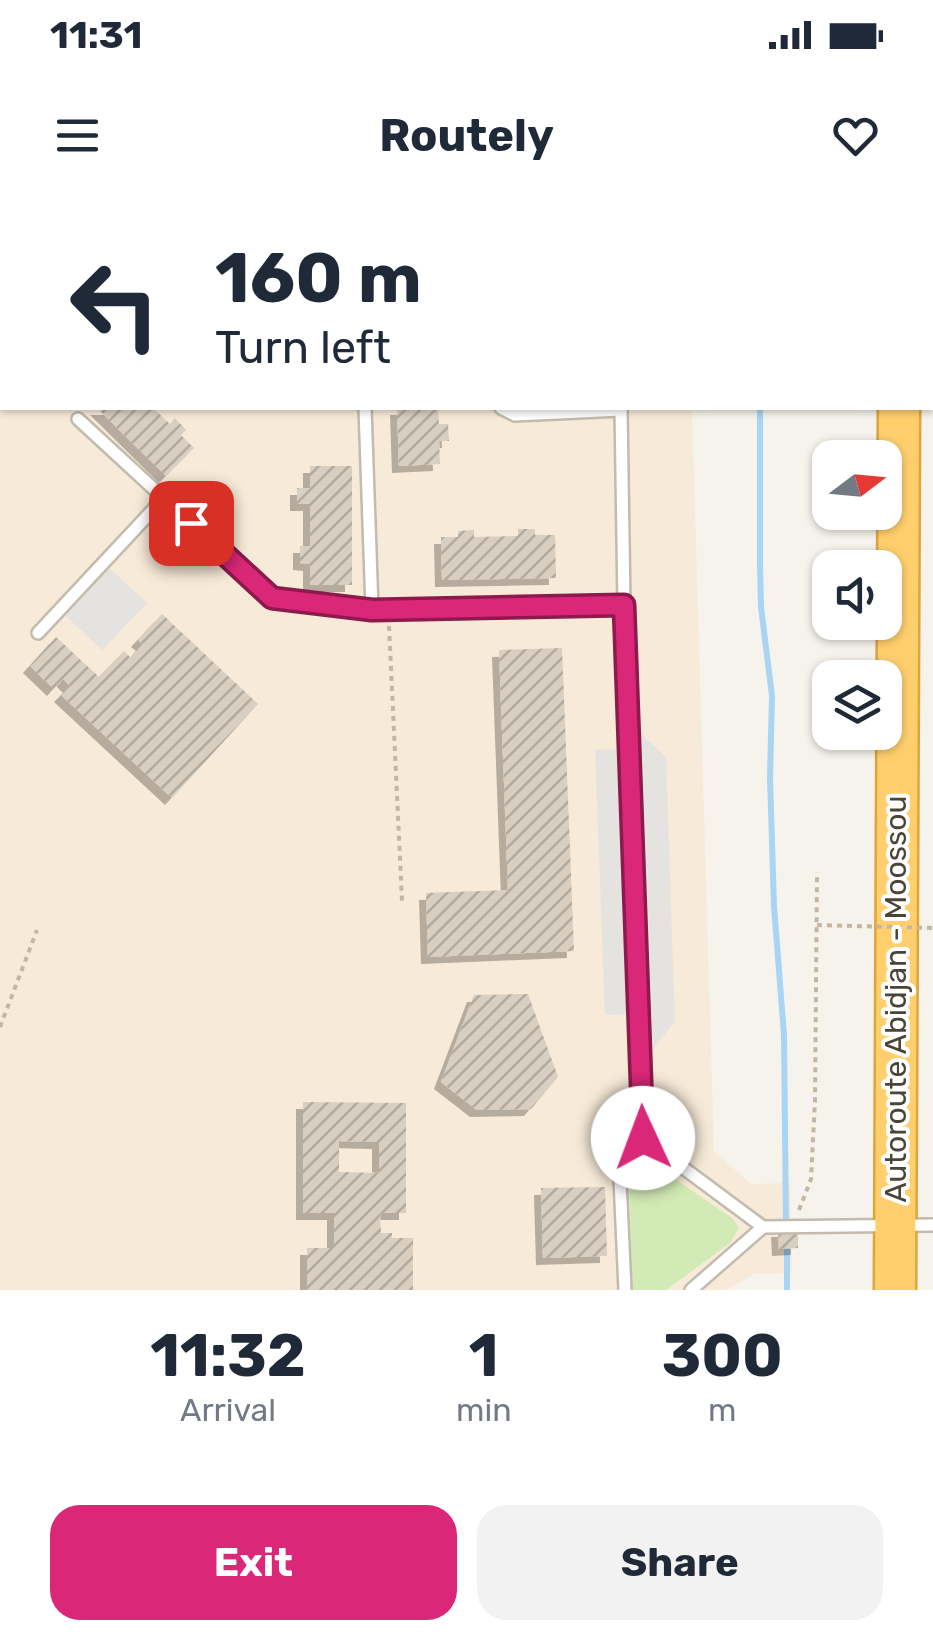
<!DOCTYPE html>
<html lang="en">
<head>
<meta charset="utf-8">
<style>
  body { margin:0; font-family:Rubik,sans-serif; background:#f2f2f3; color:#1f2937; height:100vh; display:flex; flex-direction:column; font-size:38px; white-space:nowrap }
  * { box-sizing:border-box; margin:0 }
  p { font-size:32px; color:#747a83 }
  .icon { flex:none; width:55px; height:55px; fill:none; stroke:currentColor; stroke-width:2; stroke-linecap:round; stroke-linejoin:round }
  .map { position:relative; height:1090px; overflow:hidden }
  .details { display:flex; flex-direction:column; background:#fff; flex:1 }
  .details>* { flex:none }
  .hud { position:absolute; left:0px; top:0px; width:935px; height:210px; box-shadow:0 2px 8px #0004; background:#fff; color:#1f2937; overflow:hidden }
  .needle { width:65px; rotate:74deg }
  .tools { position:absolute; left:812px; top:240px; display:grid; gap:20px }
  .tools a { display:grid; place-items:center; width:90px; height:90px; border-radius:20px; background:#fff; box-shadow:0 2px 8px #0004; font-size:50px }
  .pin { position:absolute; display:grid; place-items:center; width:85px; height:85px; color:#fff; margin:-42px; border-radius:20px; box-shadow:0 5px 15px #0006 }
  .me { position:absolute; width:110px; margin:-55px; rotate:358deg; stroke-linejoin:round; filter:drop-shadow(0 0 8px #0008) }
  .turn { display:flex; align-items:center; gap:35px; height:210px; padding:0 50px; font-size:45px }
  .turn .icon { width:130px; height:130px; stroke-width:2.5 }
  .turn b { display:block; font-size:70px; line-height:85px }
  .eta { display:flex; justify-content:space-evenly; align-items:center; height:170px; text-align:center }
  .eta b { font-size:60px; font-weight:700; line-height:70px }
  .action { display:flex; gap:20px; margin-top:auto; padding:20px 50px }
  .action a { flex:1; height:115px; border-radius:30px; background:#db2777; color:#fff; font-size:40px; font-weight:700; line-height:115px; text-align:center }
  .action a+a { background:#f2f2f3; color:#1f2937 }
  .status { display:flex; justify-content:space-between; align-items:center; height:70px; padding:0 50px; background:#fff; direction:ltr }
  .status svg { height:28px; fill:currentColor }
  header { display:flex; justify-content:space-between; align-items:center; height:130px; padding:0 50px; background:#fff; font-size:45px; font-weight:700 }
  .map>svg:first-child { display:block }
</style>
</head>
<body>
<div class="status"><b>11:31</b><svg viewBox="0 0 49 12"><path d="M0 12V9h3v3zM5 12V6h3v6zM10 12V3h3v9zM15 12V0h3v12zM26 1h20v11H26zM47 4h2v5h-2z"/></svg></div>
<header><svg class="icon" aria-label="menu" viewBox="0 0 24 24"><path d="M4 6h16M4 12h16M4 18h16"/></svg>Routely<svg class="icon" aria-label="heart" viewBox="0 0 24 24"><path d="M12 20l-8-8c-3-5 5-10 8-4 3-6 11-1 8 4z"/></svg></header>
<div class="map">
<svg width="933" height="1090" viewBox="0 0 933 1090">
  <defs>
    <pattern id="building-hatch" width="6" height="6" patternUnits="userSpaceOnUse" patternTransform="scale(2.5)"><rect width="6" height="6" fill="#d8cfc1"/><path d="M-1 1l2-2M0 6l6-6M5 7l2-2" fill="none" stroke="#b1aa9e"/></pattern>
    <filter id="shadow"><feDropShadow dx="-7" dy="7" stdDeviation="0" flood-color="#0004"/></filter>
  </defs>
  <rect width="100%" height="100%" fill="#f6f3ec"/>
  <path fill="#f7ead8" d="M0,0h685l-683,2v206h690l22,743 37,33 39,-1 2,90 -38,1 -28,16h-726z"/>
  <path fill="#d2eab5" d="M650,962l82,56 7,10 -9,15 -64,47h-34l-3,-116 7,-10z"/>
  <g fill="#e5e3e0">
    <path d="M109,368l38,35 -45,47 -37,-35z"/>
    <path d="M642,535l24,22 9,264 -22,28z"/>
    <path d="M619,549l11,265 -25,1 -10,-265z"/>
  </g>
  <g fill="none" stroke-linecap="round" stroke-linejoin="round">
    <g stroke="#a9d4f2" stroke-width="6">
      <path d="M771,2l1,-2"/>
      <path d="M760,208v158l1,41 11,89 -2,82 4,128 10,129 2,190"/>
      <path d="M787,1043v47"/>
    </g>
  </g>
  <g fill="url(#building-hatch)" fill-rule="evenodd" filter="url(#shadow)">
    <path d="M97,208h56l17,16 5,-6 11,12 -5,5 13,13 -28,28z"/>
    <path d="M397,208h41l1,16h9l1,17h-10l1,23 -41,2z"/>
    <path d="M310,266h42v119h-42v-21l-10,-1v-17h10v-42h-13v-16h13z"/>
    <path d="M518,329h17v6h20l1,43 -114,2 -1,-43h17v-6l16,-1v7l44,-1z"/>
    <path d="M162,414l96,90 -86,94 -111,-103 9,-9 -7,-7 -9,10 -24,-23 26,-29 43,40 25,-26 7,7 12,-14 -5,-4z"/>
    <path d="M562,448l12,303 -146,6 -2,-64 82,-3 -9,-240z"/>
    <path d="M528,794l30,83 -27,32 -54,1 -36,-28 33,-87z"/>
    <path d="M303,902l103,1v110h-26l1,20h11v5h21v52h-106v-42h27v-35h-31zM339,941l40,1v31l-40,-1z"/>
    <path d="M605,987l2,69 -64,2 -2,-70z"/>
    <path d="M778,1030h20v18l-19,1z"/>
  </g>
  <g fill="none" stroke-linecap="round" stroke-linejoin="round">
    <defs>
      <g id="lane">
        <path d="M53,0v2"/>
        <path d="M258,0v2"/>
        <path d="M616,0l1,2"/>
        <path d="M0,73h2"/>
        <path d="M365,208l7,201"/>
        <path d="M501,208l14,7 106,-5"/>
        <path d="M621,208l3,197 19,533 120,89 170,-2"/>
        <path d="M78,219l194,179 100,11 252,-4"/>
        <path d="M38,433l126,-135"/>
        <path d="M625,1090l-6,-133 9,-11 15,-8"/>
        <path d="M691,1090l72,-63"/>
      </g>
      <g id="highway">
        <path d="M900,2v-2"/>
        <path d="M895,1090l4,-882"/>
      </g>
    </defs>
    <use href="#lane" stroke="#c2bbae" stroke-width="16"/>
    <use href="#highway" stroke="#e0a43c" stroke-width="45"/>
    <g stroke="#c4b79f" stroke-width="4" stroke-dasharray="5 5" stroke-linecap="butt">
      <path d="M389,426l13,275"/>
      <path d="M0,827l37,-97"/>
      <path d="M799,1010l12,-31 4,-78 2,-229"/>
    </g>
    <use href="#lane" stroke="#fff" stroke-width="11"/>
    <use href="#highway" stroke="#ffcf6e" stroke-width="40"/>
    <path stroke="#c4b79f" stroke-width="4" stroke-dasharray="5 5" stroke-linecap="butt" d="M817,725l116,3"/>
  </g>
  <g fill="none" stroke-linecap="round" stroke-linejoin="round">
    <defs>
      <path id="route" d="M191,323l81,75 100,12 252,-5 19,533"/>
    </defs>
    <use href="#route" stroke="#8e194d" stroke-width="25"/>
    <use href="#route" stroke="#db2777" stroke-width="18"/>
  </g>
  <g text-anchor="middle" stroke-width="8" stroke-linejoin="round" paint-order="stroke">
    <g font-size="30" fill="#4b4439" stroke="#fff">
      <text transform="translate(896 799) rotate(-90)" y="10">Autoroute Abidjan - Moossou</text>
    </g>
  </g>
</svg>
<div class="tools">
<a><svg class="needle" viewBox="-14 -14 28 28"><path d="M0-13l5 13h-10z" fill="#e53935"/><path d="M0 13l5-13h-10z" fill="#747a83"/></svg></a>
<a><svg class="icon" aria-label="sound" viewBox="0 0 24 24"><path d="M4 9h4l5-4v14l-5-4H4zM17 9q2 3 0 6"/></svg></a>
<a><svg class="icon" aria-label="layers" viewBox="0 0 24 24"><path d="M12 4l9 5-9 5-9-5zM3 14l9 5 9-5"/></svg></a>
</div>
<div class="pin" style="left:191px;top:323px;background:#d93025"><svg class="icon" aria-label="arrive" viewBox="0 0 24 24"><path d="M6 21V4h12l-3 4 3 4H6"/></svg></div>
<svg class="me" style="left:643px;top:938px" viewBox="-20 -20 40 40"><circle r="19" fill="#fff"/><path d="M0-13L10 11 0 6-10 11z" fill="#db2777"/></svg>
<div class="hud">
<div class="turn"><svg class="icon" aria-label="left" viewBox="0 0 24 24"><path d="M17 20v-9H6M10 6l-5 5 5 5"/></svg><div><b>160 m</b>Turn left</div></div>
</div>
</div>
<section class="details">
<div class="eta">
<div><b>11:32</b><p>Arrival</p></div>
<div><b>1</b><p>min</p></div>
<div><b>300</b><p>m</p></div>
</div>
<div class="action"><a>Exit</a><a>Share</a></div>
</section>
</body>
</html>
